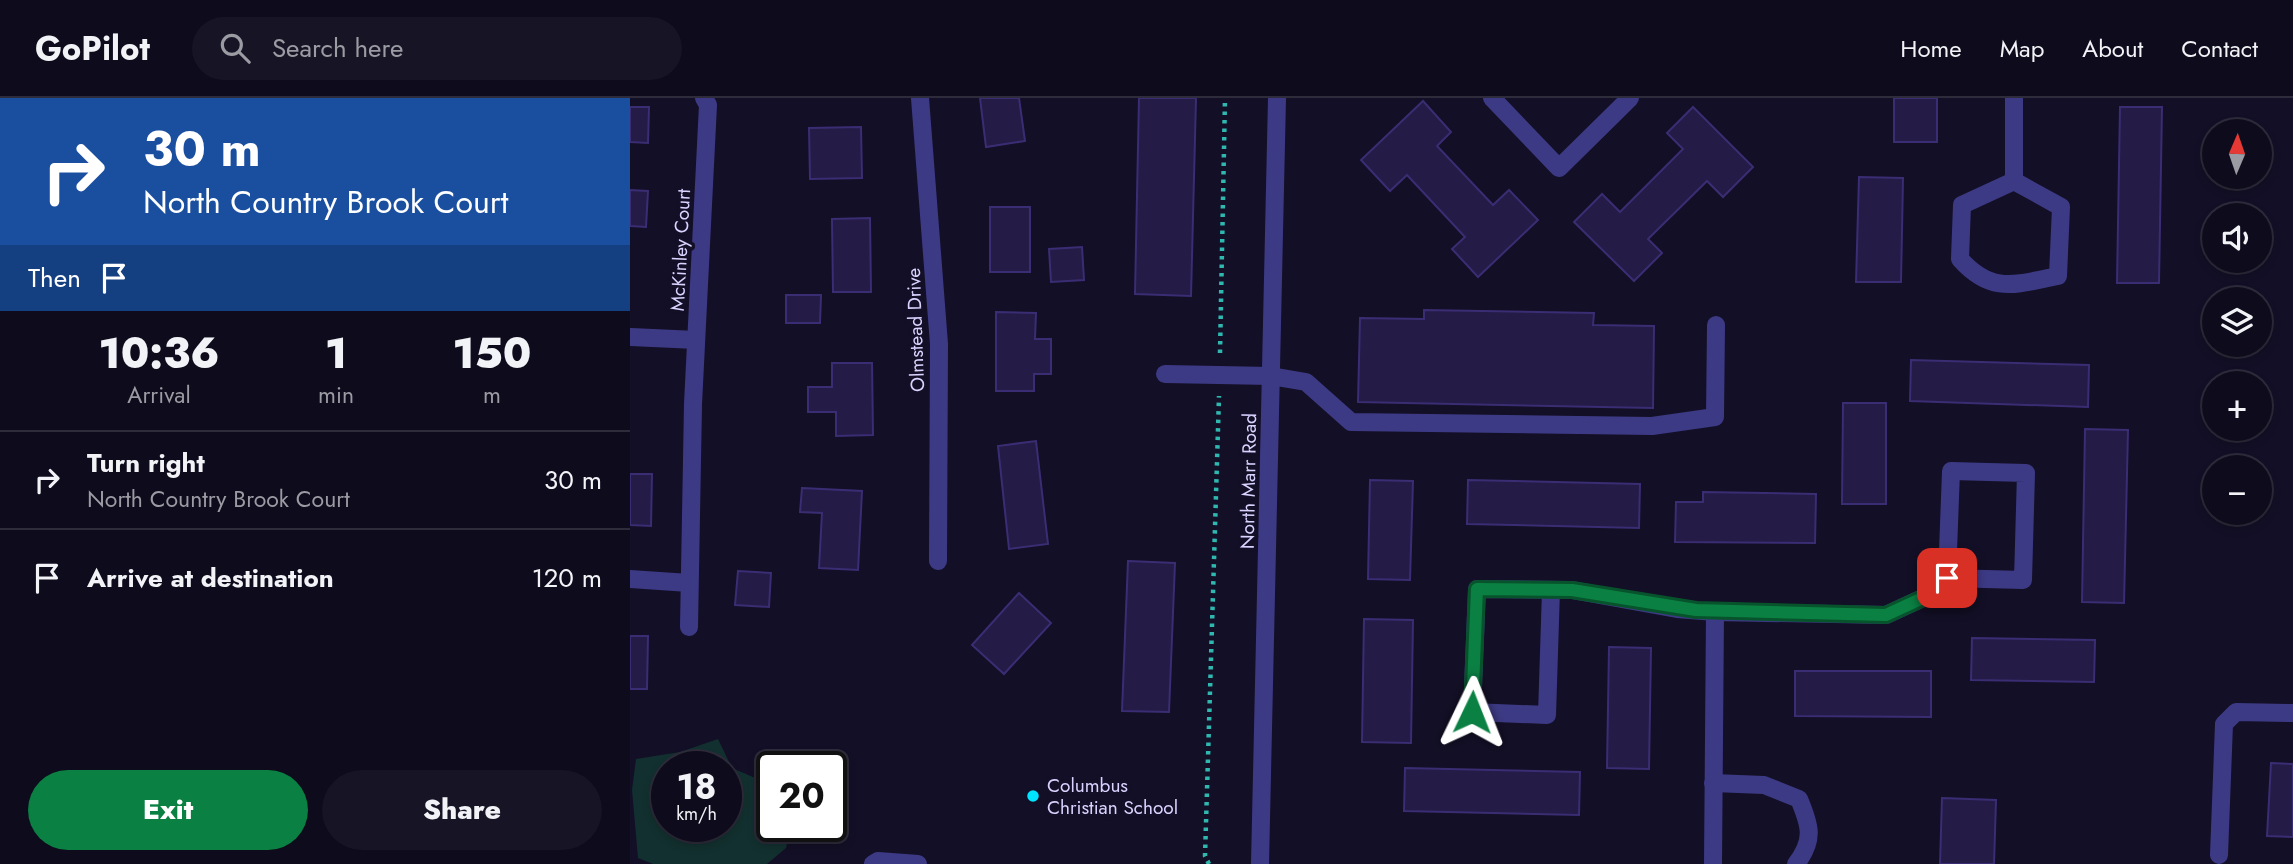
<!DOCTYPE html>
<html lang="en">
<head>
<meta charset="utf-8">
<style>
  body { margin:0; font-family:Jost,sans-serif; background:#171425; color:#f1f3f6; height:100vh; display:flex; flex-direction:column; font-size:26px; white-space:nowrap }
  * { box-sizing:border-box; margin:0 }
  p { font-size:23px; color:#9b9ba3 }
  .icon { flex:none; width:38px; height:38px; fill:none; stroke:currentColor; stroke-width:2; stroke-linecap:round; stroke-linejoin:round }
  .map { position:relative; flex:1; overflow:hidden }
  .sheet { display:flex; flex-direction:column; background:#0e0b1c; width:630px }
  .sheet>* { flex:none }
  .guide { background:#1a4fa0; color:#fff; overflow:hidden }
  .needle { width:46px; rotate:2deg }
  .buttons { position:absolute; left:1572px; top:21px; display:grid; gap:14px }
  .buttons a { display:grid; place-items:center; width:70px; height:70px; border-radius:50%; background:#0e0b1c; box-shadow:0 4px 10px #0003,0 0 0 2px #2e2b3b; font-size:35px }
  .speed { position:absolute; left:21px; top:653px; display:flex; gap:14px; font-size:35px; font-weight:700; text-align:center }
  .speed>* { display:grid; place-content:center; width:91px; height:91px; border-radius:50%; background:#0e0b1c; box-shadow:0 4px 10px #0003,0 0 0 2px #2e2b3b; line-height:1 }
  .speed small { font-size:18px; font-weight:400 }
  .speed .limit { border:4px solid #111; border-radius:10px; background:#fff; color:#111 }
  .pin { position:absolute; display:grid; place-items:center; width:60px; height:60px; color:#fff; margin:-30px; border-radius:14px; box-shadow:0 4px 10px #0006 }
  .me { position:absolute; width:77px; margin:-38px; rotate:2deg; stroke-linejoin:round; filter:drop-shadow(0 0 5px #0008) }
  .turn { display:flex; align-items:center; gap:24px; height:147px; padding:0 28px; font-size:32px }
  .turn .icon { width:91px; height:91px; stroke-width:2.5 }
  .turn b { display:block; font-size:49px; line-height:60px }
  .then { display:flex; align-items:center; height:66px; padding:0 28px; background:#0003; gap:14px; font-size:26px }
  .eta { display:flex; justify-content:space-evenly; align-items:center; height:119px; text-align:center }
  .eta b { font-size:42px; font-weight:800; line-height:49px }
  .primary-button { display:flex; gap:14px; margin-top:auto; padding:14px 28px }
  .primary-button a { flex:1; height:80px; border-radius:42px; background:#0b8043; color:#fff; font-size:28px; font-weight:800; line-height:80px; text-align:center }
  .primary-button a+a { background:#171425; color:#f1f3f6 }
  ul { padding:0; list-style:none }
  li { display:flex; align-items:center; gap:21px; height:98px; padding:0 28px; border-top:2px solid #2e2b3b }
  li div { flex:1 }
  li b { display:block; font-size:26px }
  li em { font-style:normal }
  header { display:flex; align-items:center; gap:42px; box-sizing:border-box; height:98px; padding:0 35px; background:#0e0b1c; border-bottom:2px solid #2e2b3b }
  header strong { font-size:33px }
  nav { display:flex; gap:38px; margin-inline-start:auto; font-size:24px }
  .search { width:490px; height:63px; background:#171425; display:flex; align-items:center; gap:18px; box-sizing:border-box; padding:0 24px; border-radius:38px; color:#9b9ba3; font-size:26px }
  main { display:flex; flex:1; min-height:0 }
  .map>svg:first-child { display:block }
</style>
</head>
<body>
<header>
<strong>GoPilot</strong>
<div class="search"><svg class="icon" aria-label="search" viewBox="0 0 24 24"><circle cx="10" cy="10" r="6"/><path d="M15 15l6 6"/></svg>Search here</div>
<nav><a>Home</a><a>Map</a><a>About</a><a>Contact</a></nav>
</header>
<main>
<section class="sheet">
<div class="guide">
<div class="turn"><svg class="icon" aria-label="right" viewBox="0 0 24 24"><path d="M7 20v-9h11M14 6l5 5-5 5"/></svg><div><b>30 m</b>North Country Brook Court</div></div>
<div class="then">Then<svg class="icon" aria-label="arrive" viewBox="0 0 24 24"><path d="M6 21V4h12l-3 4 3 4H6"/></svg></div>
</div>
<div class="eta">
<div><b>10:36</b><p>Arrival</p></div>
<div><b>1</b><p>min</p></div>
<div><b>150</b><p>m</p></div>
</div>
<ul>
<li><svg class="icon" aria-label="right" viewBox="0 0 24 24"><path d="M7 20v-9h11M14 6l5 5-5 5"/></svg><div><b>Turn right</b><p>North Country Brook Court</p></div><em>30 m</em></li>
<li><svg class="icon" aria-label="arrive" viewBox="0 0 24 24"><path d="M6 21V4h12l-3 4 3 4H6"/></svg><div><b>Arrive at destination</b></div><em>120 m</em></li>
</ul>
<div class="primary-button"><a>Exit</a><a>Share</a></div>
</section>
<div class="map">
<svg width="1663" height="766" viewBox="0 0 1663 766">
  <rect width="100%" height="100%" fill="#130f26"/>
  <path fill="#12302f" fill-rule="evenodd" d="M88,641l14,29 28,12 5,23 7,3v20h19l-5,22 -19,16h-114l-15,-6 -6,-68 4,-31 44,-7zM37,668h59v60h-59z"/>
  <g fill="#241b47" stroke="#3b2d73" stroke-width="2">
    <path d="M350,0h39l6,43 -39,6z"/>
    <path d="M509,0h57l-5,198 -56,-2z"/>
    <rect x="1264" y="0" width="43" height="44"/>
    <path d="M793,3l28,31 -14,14 56,59 16,-15 29,30 -60,57 -26,-28 13,-12 -58,-62 -17,16 -29,-31z"/>
    <path d="M0,9h19l-1,36 -18,-1z"/>
    <path d="M1063,9l60,60 -30,30 -16,-16 -59,58 14,14 -28,28 -60,-59 28,-28 18,18 63,-63 -16,-16z"/>
    <path d="M1490,9h42l-3,176h-42z"/>
    <path d="M231,29l1,51 -52,1 -1,-51z"/>
    <path d="M1229,79l44,1 -2,104h-45z"/>
    <path d="M0,92l18,1 -2,36 -16,-1z"/>
    <rect x="360" y="109" width="40" height="65"/>
    <path d="M240,120l1,74h-38l-1,-73z"/>
    <path d="M452,149l2,33 -33,2 -2,-33z"/>
    <path d="M156,197h35l-1,28h-34z"/>
    <path d="M794,212l170,3 -1,12 61,1 -1,82 -295,-6 2,-84 64,1z"/>
    <path d="M366,214l40,1 -1,26h16v35h-17v17h-38z"/>
    <path d="M1281,262l178,5 -1,42 -178,-6z"/>
    <path d="M202,265h40l1,72 -37,1v-24h-28v-25h24z"/>
    <path d="M1213,305h43v101h-44z"/>
    <path d="M1455,331l43,1 -4,173 -42,-1z"/>
    <path d="M406,343l12,103 -39,5 -11,-103z"/>
    <path d="M0,376h22l-1,52 -21,-1z"/>
    <path d="M740,382l43,1 -3,99 -42,-1z"/>
    <path d="M838,382l172,4 -1,44 -172,-4z"/>
    <path d="M172,390l60,3 -4,79 -39,-2 3,-55 -22,-1z"/>
    <path d="M1073,394l113,2 -1,49 -140,-1 1,-40h27z"/>
    <path d="M498,463l47,2 -6,149 -47,-1z"/>
    <path d="M108,473l33,2 -2,34 -34,-2z"/>
    <path d="M389,495l32,30 -47,51 -32,-29z"/>
    <path d="M734,521l49,1 -2,123 -49,-1z"/>
    <path d="M0,538h18l-1,53h-17z"/>
    <path d="M1342,540l123,2 -1,42 -123,-2z"/>
    <path d="M979,549l42,1 -2,121 -42,-1z"/>
    <path d="M1165,573h136v46l-136,-1z"/>
    <path d="M1641,665l22,1v73l-26,-1z"/>
    <path d="M775,670l175,4 -1,43 -175,-4z"/>
    <path d="M1312,700l54,2 -2,64h-54z"/>
  </g>
  <g fill="none" stroke-linecap="round" stroke-linejoin="round">
    <g stroke="#2fb8b0" stroke-width="4.5" stroke-dasharray="3.5 5" stroke-linecap="butt">
      <path d="M590,255l5,-255"/>
      <path d="M579,766l-4,-8 14,-460"/>
    </g>
    <g stroke="#3d3a85" stroke-width="18">
      <path d="M290,0l19,246 -1,217"/>
      <path d="M862,0l67,70 71,-70"/>
      <path d="M1384,0v83"/>
      <path d="M1384,83l47,26 -3,69c-42,8 -66,19 -98,-17l2,-54z"/>
      <path d="M1,239l65,3"/>
      <path d="M535,276l106,2 35,6 45,40 301,4 63,-9 1,-92"/>
      <path d="M0,481l59,4"/>
      <path d="M921,492l-4,125 -75,-3 5,-123 95,1 105,19 38,3 171,3 52,-24 9,-13 4,-107 75,2 -3,107 -76,-2"/>
      <path d="M59,529l4,-223 15,-299 -4,-7"/>
      <path d="M1083,685l51,2 35,14c11,26 16,41 -3,65"/>
      <path d="M1589,757l5,-131 12,-12 57,1"/>
      <path d="M243,766l5,-3 40,3"/>
      <path d="M630,766l17,-766"/>
      <path d="M1083,766l2,-252"/>
    </g>
  </g>
  <g fill="none" stroke-linecap="round" stroke-linejoin="round">
    <defs>
      <path id="route" d="M842,614l5,-123 95,1 124,20 190,5 52,-24 9,-13"/>
    </defs>
    <use href="#route" stroke="#07532c" stroke-width="18"/>
    <use href="#route" stroke="#0b8043" stroke-width="12"/>
  </g>
  <circle fill="#00e5ff" stroke="#130f26" stroke-width="2.5" cx="403" cy="698" r="7"/>
  <g text-anchor="middle" stroke-width="7" stroke-linejoin="round" paint-order="stroke">
    <g font-size="19" fill="#d9d4ff" stroke="#130f26">
      <text transform="translate(50 152) rotate(-87)" y="7">McKinley Court</text>
      <text transform="translate(285 232) rotate(-92)" y="7">Olmstead Drive</text>
      <text transform="translate(618 383) rotate(-89)" y="7">North Marr Road</text>
    </g>
    <g font-size="19" fill="#d9d4ff" stroke="#130f26" text-anchor="start">
      <text x="417" y="694">Columbus<tspan x="417" dy="22">Christian School</tspan></text>
    </g>
  </g>
</svg>
<div class="buttons">
<a><svg class="needle" viewBox="-14 -14 28 28"><path d="M0-13l5 13h-10z" fill="#e53935"/><path d="M0 13l5-13h-10z" fill="#9b9ba3"/></svg></a>
<a><svg class="icon" aria-label="sound" viewBox="0 0 24 24"><path d="M4 9h4l5-4v14l-5-4H4zM17 9q2 3 0 6"/></svg></a>
<a><svg class="icon" aria-label="layers" viewBox="0 0 24 24"><path d="M12 4l9 5-9 5-9-5zM3 14l9 5 9-5"/></svg></a>
<a>+</a>
<a>−</a>
</div>
<div class="speed"><div>18<small>km/h</small></div><div class="limit">20</div></div>
<div class="pin" style="left:1317px;top:480px;background:#d93025"><svg class="icon" aria-label="arrive" viewBox="0 0 24 24"><path d="M6 21V4h12l-3 4 3 4H6"/></svg></div>
<svg class="me" style="left:842px;top:614px" viewBox="-20 -20 40 40"><path d="M0-17L14 15 0 8-14 15z" fill="#0b8043" stroke="#fff" stroke-width="4"/></svg>
</div>
</main>
</body>
</html>
